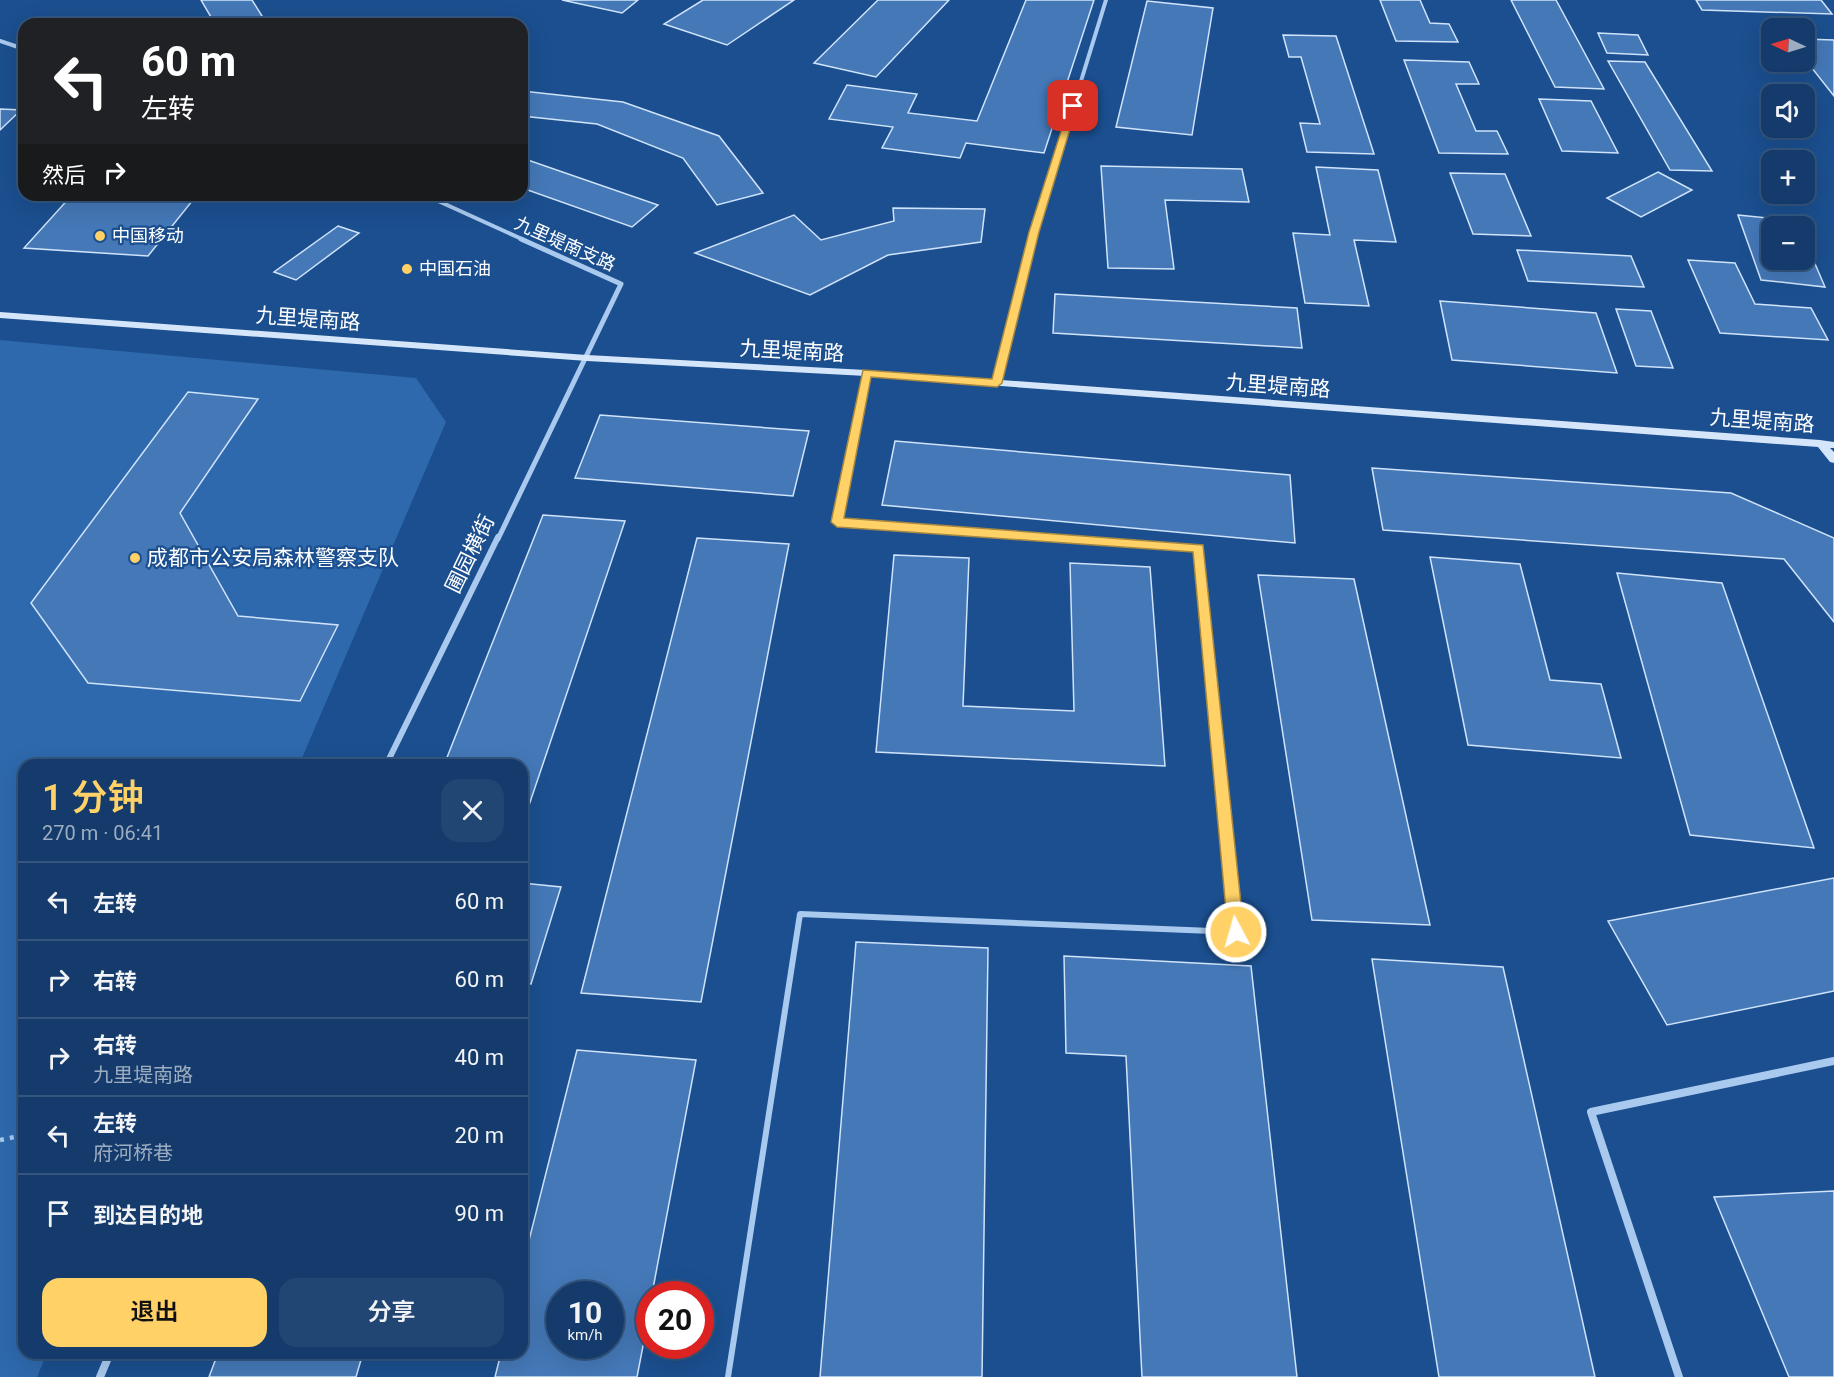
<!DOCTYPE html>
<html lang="zh">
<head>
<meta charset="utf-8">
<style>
  body { margin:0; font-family:Roboto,"Noto Sans SC",sans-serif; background:#214673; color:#f1f3f6; height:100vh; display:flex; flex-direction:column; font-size:22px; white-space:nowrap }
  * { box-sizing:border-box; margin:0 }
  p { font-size:20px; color:#9dadc1 }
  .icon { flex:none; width:33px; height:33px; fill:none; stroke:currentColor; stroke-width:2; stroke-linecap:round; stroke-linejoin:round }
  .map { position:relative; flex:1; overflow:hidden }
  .details { position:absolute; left:18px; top:759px; width:510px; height:600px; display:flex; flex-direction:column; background:#143b6b; border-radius:18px; box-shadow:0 6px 24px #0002,0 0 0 2px #33557e }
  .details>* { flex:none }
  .guide { position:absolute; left:18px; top:18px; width:510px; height:183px; border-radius:18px; box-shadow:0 6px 24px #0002,0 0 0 2px #33557e; background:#202124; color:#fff; overflow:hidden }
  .needle { width:39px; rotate:274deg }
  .fabs { position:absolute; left:1761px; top:18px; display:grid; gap:12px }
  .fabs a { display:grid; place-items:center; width:54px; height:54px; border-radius:12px; background:#143b6b; box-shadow:0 6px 24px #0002,0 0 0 2px #33557e; font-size:30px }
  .speed { position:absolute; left:546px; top:1281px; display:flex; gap:12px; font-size:30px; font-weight:700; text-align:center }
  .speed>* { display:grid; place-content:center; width:78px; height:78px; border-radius:50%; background:#143b6b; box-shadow:0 6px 24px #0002,0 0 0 2px #33557e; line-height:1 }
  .speed small { font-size:15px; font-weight:400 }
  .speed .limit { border:9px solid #d22; background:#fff; color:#111 }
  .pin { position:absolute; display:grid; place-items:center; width:51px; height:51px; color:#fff; margin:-26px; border-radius:12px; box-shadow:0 3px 9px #0006 }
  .me { position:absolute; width:66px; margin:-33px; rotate:354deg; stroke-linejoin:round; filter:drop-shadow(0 0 4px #0008) }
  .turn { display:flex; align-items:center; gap:21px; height:126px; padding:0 24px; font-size:27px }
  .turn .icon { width:78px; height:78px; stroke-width:2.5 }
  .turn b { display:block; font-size:42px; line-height:51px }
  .then { display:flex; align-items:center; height:57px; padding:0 24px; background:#0003; gap:12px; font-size:22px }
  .round { display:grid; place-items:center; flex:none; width:63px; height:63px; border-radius:18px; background:#214673 }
  .summary { display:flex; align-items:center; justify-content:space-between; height:102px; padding:0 24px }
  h1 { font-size:36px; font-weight:600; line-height:45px; color:#ffd166 }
  .primary-button { display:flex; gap:12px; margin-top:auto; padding:12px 24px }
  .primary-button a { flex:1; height:69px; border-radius:18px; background:#ffd166; color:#111; font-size:24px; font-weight:600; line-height:69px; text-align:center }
  .primary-button a+a { background:#214673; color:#f1f3f6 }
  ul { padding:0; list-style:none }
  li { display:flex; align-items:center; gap:18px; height:78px; padding:0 24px; border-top:2px solid #33557e }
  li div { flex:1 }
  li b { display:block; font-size:22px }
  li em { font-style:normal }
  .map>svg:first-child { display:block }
</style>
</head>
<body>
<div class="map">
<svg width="1834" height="1377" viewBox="0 0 1834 1377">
  <rect width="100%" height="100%" fill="#1b4f8f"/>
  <path fill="#2e69ad" d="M0,340l416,38 30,44 -147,343h-275v588h23l-10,24h-37z"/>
  <g fill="#4478b7" stroke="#cfe3fa" stroke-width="1.5" fill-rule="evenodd">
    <path d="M201,0h51l15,24h-52z"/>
    <path d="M562,0h76l-16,13z"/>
    <path d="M703,0h91l-67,45 -63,-21z"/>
    <path d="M878,0h71l-73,77 -62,-14z"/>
    <path d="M1026,0h68l-50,153 -78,-10 -6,15 -78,-10 11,-21 -64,-8 18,-34 70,9 -9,19 69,8z"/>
    <path d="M1380,0h40l10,23 19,1 9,18 -62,-1z"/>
    <path d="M1511,0h45l48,89 -49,-2z"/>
    <path d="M1696,0h125l11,14 -130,-4z"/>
    <path d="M1147,1l66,7 -21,127 -76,-8z"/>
    <path d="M1598,33l40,2 10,20 -41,-2z"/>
    <path d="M1283,35l53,1 38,118 -67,-2 -7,-29 20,1 -19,-67h-12z"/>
    <path d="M1804,39l30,1v56l-30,-38z"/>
    <path d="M1404,60l65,2 10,22h-23l20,47h21l11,23 -69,-1z"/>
    <path d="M1608,61l37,1 67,109 -42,-1z"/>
    <path d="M522,91l101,11 96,34 44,57 -46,12 -34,-47 -86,-34 -75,-8z"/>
    <path d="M1539,99l52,2 27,52 -56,-2z"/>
    <path d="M0,109l21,1 -21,20z"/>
    <path d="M522,158l136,47 -26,22 -110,-39z"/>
    <path d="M1101,166l141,3 7,33 -84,-2 9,69 -66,-1z"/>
    <path d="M1316,167l62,3 18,72 -42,-2 15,66 -64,-3 -12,-70 37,2z"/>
    <path d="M1658,172l34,18 -51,27 -34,-19z"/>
    <path d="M1450,173l55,1 26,62 -58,-2z"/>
    <path d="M72,195h125l-49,61 -124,-8z"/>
    <path d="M893,208l92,1 -4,33 -93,13 -78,40 -115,-42 99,-38 27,25 73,-19z"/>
    <path d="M1738,215l60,6 2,5h-28v34h32v-22l21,49 -64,-7z"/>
    <path d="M338,226l21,7 -63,47 -22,-8z"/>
    <path d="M1517,250l114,6 13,31 -116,-6z"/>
    <path d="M1688,260l47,3 20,41 56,4 17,32 -108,-7z"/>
    <path d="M1055,294l242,14 5,40 -249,-15z"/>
    <path d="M1440,301l156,12 21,60 -165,-13z"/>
    <path d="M1616,309l35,2 22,57 -37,-2z"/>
    <path d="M188,392l70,7 -78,114 58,103 100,9 -38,76 -212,-18 -57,-80z"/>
    <path d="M600,415l209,16 -16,65 -218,-18z"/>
    <path d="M895,441l395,34 5,68 -413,-38z"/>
    <path d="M1372,468l359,25 103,45v84l-50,-63 -401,-29z"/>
    <path d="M543,515l82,6 -103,305v-61h-78z"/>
    <path d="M697,538l92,6 -88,458 -120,-9z"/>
    <path d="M894,555l75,3 -6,148 111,5 -4,-148 80,4 15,199 -289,-14z"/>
    <path d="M1430,557l90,7 30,116 51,4 20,74 -153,-13z"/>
    <path d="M1617,573l105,10 92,265 -124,-13z"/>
    <path d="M1258,575l96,4 76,346 -118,-5z"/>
    <path d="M1834,878v113l-167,34 -59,-104z"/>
    <path d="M522,883l39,4 -30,97 -9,-1z"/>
    <path d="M856,942l132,6 -6,429h-162z"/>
    <path d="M1064,956l187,10 46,411h-155l-16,-321 -60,-3z"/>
    <path d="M1372,959l131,8 92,410h-156z"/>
    <path d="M577,1050l119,10 -44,234h-2v16l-13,67h-142l6,-24h21v-85zM560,1294h50v52h-50z"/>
    <path d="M1834,1191v186h-45l-75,-180z"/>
    <path d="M218,1353h145l-7,24h-147z"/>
  </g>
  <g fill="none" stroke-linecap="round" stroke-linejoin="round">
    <path stroke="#a9c9ee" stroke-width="4.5" stroke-dasharray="4 6" stroke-linecap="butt" d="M0,1140l24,-5"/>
    <path stroke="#a9c9ee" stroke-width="4" d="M866,373l-29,149 236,17"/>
    <path stroke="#a9c9ee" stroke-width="4.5" d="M1052,537l146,11 36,364"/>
    <path stroke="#a9c9ee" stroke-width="6" d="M728,1377l72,-463 436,18 -2,-21"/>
    <g stroke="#a9c9ee" stroke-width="4">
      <path d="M0,41l24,8"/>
      <path d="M425,195l99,45"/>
      <path d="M1032,240l74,-240"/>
    </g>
    <g stroke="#a9c9ee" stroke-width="5">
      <path d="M997,383l35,-144"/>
      <path d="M498,539l123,-255 -100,-45"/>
    </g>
    <path stroke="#a9c9ee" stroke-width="6" d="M386,765l112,-228"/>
    <g stroke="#a9c9ee" stroke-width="8">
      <path d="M100,1377l10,-24"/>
      <path d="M1679,1377l-88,-265 243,-51"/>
    </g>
    <path fill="#d6e6fa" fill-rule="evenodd" d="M0,312l587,43 279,15 954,70 14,2v6h-4l4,4v11l-4,-1 -12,-15 -952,-71 -279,-15 -587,-43z"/>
  </g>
  <path fill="#ffd166" stroke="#a68842" stroke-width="1.5" d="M1073,103l4,3 -38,126 -37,151 -5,4 -126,-10 -27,141 359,27 41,387 -2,5 -6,2 -6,-2 -2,-5 -35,-380 -356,-25 -6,-5 32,-152 129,9 37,-147 40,-126z"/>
  <g fill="#ffd166" stroke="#1b4f8f" stroke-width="2">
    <circle cx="100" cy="236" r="6"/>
    <circle cx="407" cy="269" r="6"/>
    <circle cx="135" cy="558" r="6"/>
  </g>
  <g text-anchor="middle" stroke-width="4.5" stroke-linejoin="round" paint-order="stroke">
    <g font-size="18" fill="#fff" stroke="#1b4f8f" text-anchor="start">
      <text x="112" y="242">中国移动</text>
      <text x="419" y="275">中国石油</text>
    </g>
    <g font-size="18" fill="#fff" stroke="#1b4f8f">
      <text transform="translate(565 244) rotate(24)" y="6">九里堤南支路</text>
    </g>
    <g font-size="21" fill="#fff" stroke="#1b4f8f">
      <text transform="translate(308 319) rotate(4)" y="7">九里堤南路</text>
      <text transform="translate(792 351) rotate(3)" y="7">九里堤南路</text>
      <text transform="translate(1278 386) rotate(4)" y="7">九里堤南路</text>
      <text transform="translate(1762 421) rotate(4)" y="7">九里堤南路</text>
      <text transform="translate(470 554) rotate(-64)" y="7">圃园横街</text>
    </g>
    <g font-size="21" fill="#fff" stroke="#1b4f8f" text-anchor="start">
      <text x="147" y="565">成都市公安局森林警察支队</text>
    </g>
  </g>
</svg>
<div class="fabs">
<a><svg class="needle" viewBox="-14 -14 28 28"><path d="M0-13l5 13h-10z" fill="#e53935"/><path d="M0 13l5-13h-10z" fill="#9dadc1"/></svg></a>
<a><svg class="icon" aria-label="sound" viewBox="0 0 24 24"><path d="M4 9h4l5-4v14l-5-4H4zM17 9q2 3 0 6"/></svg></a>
<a>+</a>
<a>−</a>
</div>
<div class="speed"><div>10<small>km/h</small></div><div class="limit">20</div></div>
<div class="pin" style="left:1073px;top:106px;background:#d93025"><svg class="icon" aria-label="arrive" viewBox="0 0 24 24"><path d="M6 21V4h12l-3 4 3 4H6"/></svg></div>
<svg class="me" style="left:1236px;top:932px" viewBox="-20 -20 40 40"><circle r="17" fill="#ffd166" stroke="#fff" stroke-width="3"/><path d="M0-11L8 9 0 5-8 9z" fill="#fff"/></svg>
<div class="guide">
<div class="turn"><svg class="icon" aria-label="left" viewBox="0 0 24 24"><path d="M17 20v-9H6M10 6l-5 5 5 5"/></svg><div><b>60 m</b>左转</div></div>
<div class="then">然后<svg class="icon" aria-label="right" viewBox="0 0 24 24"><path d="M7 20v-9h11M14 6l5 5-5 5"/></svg></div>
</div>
<section class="details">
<div class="summary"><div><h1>1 分钟</h1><p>270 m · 06:41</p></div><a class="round"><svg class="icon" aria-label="close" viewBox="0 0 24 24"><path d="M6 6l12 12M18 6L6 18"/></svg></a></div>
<ul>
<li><svg class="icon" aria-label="left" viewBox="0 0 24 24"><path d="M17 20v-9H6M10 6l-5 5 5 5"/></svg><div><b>左转</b></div><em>60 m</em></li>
<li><svg class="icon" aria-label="right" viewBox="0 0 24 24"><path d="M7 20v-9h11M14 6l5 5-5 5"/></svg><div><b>右转</b></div><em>60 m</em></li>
<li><svg class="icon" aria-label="right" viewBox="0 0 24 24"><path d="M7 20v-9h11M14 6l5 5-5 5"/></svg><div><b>右转</b><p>九里堤南路</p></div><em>40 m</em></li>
<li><svg class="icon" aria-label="left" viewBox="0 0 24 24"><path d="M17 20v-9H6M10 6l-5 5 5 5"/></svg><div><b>左转</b><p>府河桥巷</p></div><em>20 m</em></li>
<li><svg class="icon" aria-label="arrive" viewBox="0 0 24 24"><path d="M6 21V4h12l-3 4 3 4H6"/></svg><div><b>到达目的地</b></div><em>90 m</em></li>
</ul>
<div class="primary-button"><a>退出</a><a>分享</a></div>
</section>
</div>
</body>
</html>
